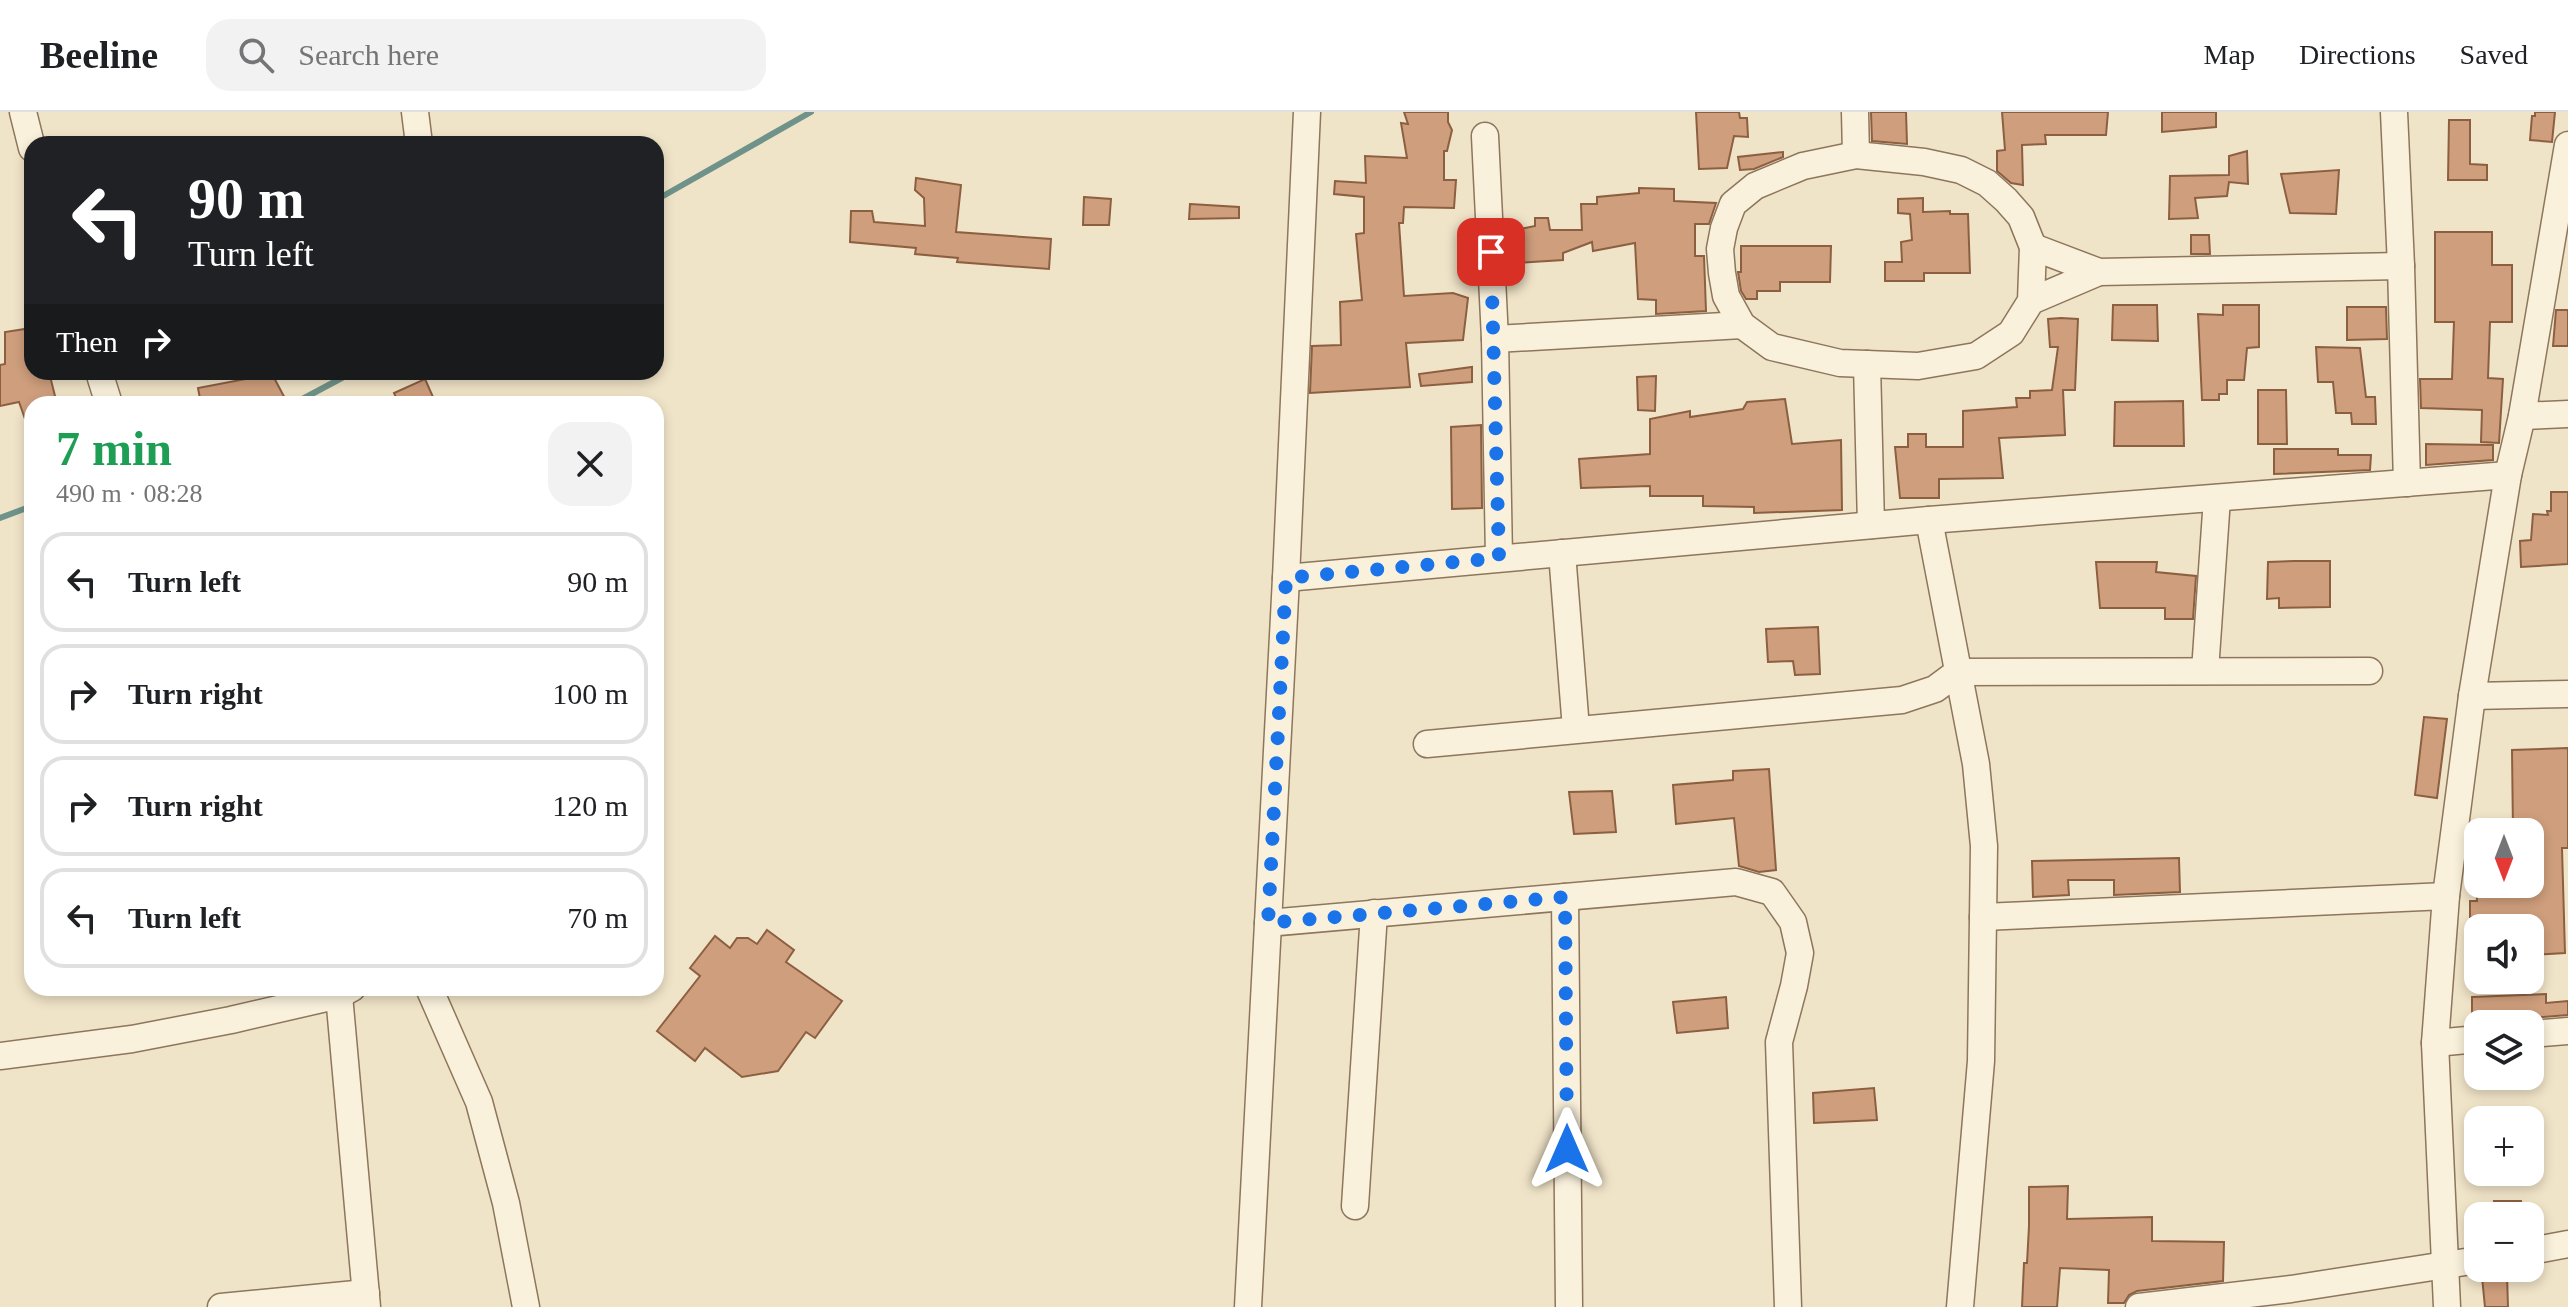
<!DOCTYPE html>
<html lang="en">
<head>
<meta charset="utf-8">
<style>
  body { margin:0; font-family:"Times New Roman",serif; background:#f2f2f2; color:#202124; height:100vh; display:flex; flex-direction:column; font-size:30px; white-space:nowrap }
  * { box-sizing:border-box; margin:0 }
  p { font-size:26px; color:#757577 }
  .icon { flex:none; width:44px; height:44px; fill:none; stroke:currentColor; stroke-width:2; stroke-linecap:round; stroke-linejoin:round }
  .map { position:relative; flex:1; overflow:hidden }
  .side { position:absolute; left:24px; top:284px; width:640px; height:600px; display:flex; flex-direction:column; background:#fff; border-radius:24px; box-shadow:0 4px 12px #0003 }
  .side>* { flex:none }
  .banner { position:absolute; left:24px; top:24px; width:640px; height:244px; border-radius:24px; box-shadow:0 4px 12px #0003; background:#202124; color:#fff; overflow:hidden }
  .needle { width:52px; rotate:180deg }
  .buttons { position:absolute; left:2464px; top:706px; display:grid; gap:16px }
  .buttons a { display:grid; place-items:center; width:80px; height:80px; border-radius:16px; background:#fff; box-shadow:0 4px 12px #0003; font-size:40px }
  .pin { position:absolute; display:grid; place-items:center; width:68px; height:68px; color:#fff; margin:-34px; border-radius:16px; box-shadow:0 4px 12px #0006 }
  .me { position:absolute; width:88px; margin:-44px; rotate:0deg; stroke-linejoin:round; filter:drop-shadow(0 0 6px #0008) }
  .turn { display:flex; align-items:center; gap:28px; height:168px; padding:0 32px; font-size:36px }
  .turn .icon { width:104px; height:104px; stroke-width:2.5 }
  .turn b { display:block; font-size:56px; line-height:68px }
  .then { display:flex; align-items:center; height:76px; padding:0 32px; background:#0003; gap:16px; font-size:30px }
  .round { display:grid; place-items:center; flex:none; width:84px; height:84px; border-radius:24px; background:#f2f2f2 }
  .head { display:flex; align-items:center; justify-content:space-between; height:136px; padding:0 32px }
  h1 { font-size:48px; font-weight:600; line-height:60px; color:#1e9e55 }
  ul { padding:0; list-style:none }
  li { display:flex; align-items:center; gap:24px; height:100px; margin:0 16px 12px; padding:0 16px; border:4px solid #e0e0e0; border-radius:24px }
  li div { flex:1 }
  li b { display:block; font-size:30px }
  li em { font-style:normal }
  header { display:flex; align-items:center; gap:48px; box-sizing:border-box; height:112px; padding:0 40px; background:#fff; border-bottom:2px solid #e0e0e0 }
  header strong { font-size:38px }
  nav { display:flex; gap:44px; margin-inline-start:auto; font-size:28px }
  .search { width:560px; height:72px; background:#f2f2f2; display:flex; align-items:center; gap:20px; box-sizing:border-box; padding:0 28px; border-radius:24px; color:#757577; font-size:30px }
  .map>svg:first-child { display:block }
</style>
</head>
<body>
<header>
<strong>Beeline</strong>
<div class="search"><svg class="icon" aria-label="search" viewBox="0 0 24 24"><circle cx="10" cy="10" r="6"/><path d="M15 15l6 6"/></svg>Search here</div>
<nav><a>Map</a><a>Directions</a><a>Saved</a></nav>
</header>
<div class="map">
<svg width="2568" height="1195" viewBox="0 0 2568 1195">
  <rect width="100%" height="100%" fill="#f0e4c8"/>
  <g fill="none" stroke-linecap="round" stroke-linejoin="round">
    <g stroke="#6f938a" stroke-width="6">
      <path d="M656,88l155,-88"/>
      <path d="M293,292l60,-32"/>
      <path d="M0,406l32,-12"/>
    </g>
  </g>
  <g fill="#cf9f7d" stroke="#8d5f41" stroke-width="2">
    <path d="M1404,0h44v10l4,8 -5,21h-3v29h12l-2,28 -50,-1 -1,16h-4l5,73 49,-3 15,5 -5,42 -57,3 4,44 -100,6 2,-47 29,-1 -1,-43 22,-2 -6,-66 8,-1v-36l-30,-3 1,-13 31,2 -1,-27 42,2 -6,-35 7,1z"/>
    <path d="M1696,0h43l1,6h7l1,19 -14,-1 -7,32 -28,1z"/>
    <path d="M1871,0h35l1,32 -35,-3z"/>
    <path d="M2002,0h106l-2,23h-61l1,9 -24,1 1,40 -12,-2 -14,-12v-20l8,-1z"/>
    <path d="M2162,0h54v15l-54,5z"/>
    <path d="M2535,0h20l-3,30 -22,-2 2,-24h3z"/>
    <path d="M2449,8h21v44l17,1v15h-39z"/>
    <path d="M2247,39l1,33 -19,-2 -2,14 -32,2 3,20 -29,1 1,-43 59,-1v-19z"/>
    <path d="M1783,40v5l-29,12 -14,1 -2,-13z"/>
    <path d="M2339,58l-3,44 -46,-1 -9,-39z"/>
    <path d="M916,66l45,7 -5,47 95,7 -2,30 -92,-7 1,-4 -43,-4 1,-6 -66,-6 1,-31h21l2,11 51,4 -1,-28 -9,-8z"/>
    <path d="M1639,76l35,1v12l42,2 -7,21h-14v32h9l2,55 -50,3v-14l-18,-1 -3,-56 -42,8 -1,-9 -29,11v7l-47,3v-33l19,-4v-8h13l2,12h32l-1,-26h16v-7l42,-4z"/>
    <path d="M1084,85l27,2 -2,26h-26z"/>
    <path d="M1923,86v14l27,-1v3h18l2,59h-46v8h-39v-19h17l-1,-20 11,-2 -2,-26 -12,-1v-14z"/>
    <path d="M1190,92l49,3v11l-50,1z"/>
    <path d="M2435,120h57v33h20v57h-22l-2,56 15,1 -4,64 -18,-1 1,-32 -61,-2 -1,-29h32l2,-57h-19z"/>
    <path d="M2191,123h18l1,19h-19z"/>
    <path d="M1741,134h90l-1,36h-50v9h-23v8h-11l-5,-8 -3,-19h3z"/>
    <path d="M2113,193h44l1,36 -46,-1z"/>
    <path d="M2223,193h36v42l-12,1 -3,32h-17v14h-8v6h-17l-4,-86 25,1z"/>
    <path d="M2347,195h39l1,32 -40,1z"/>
    <path d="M2556,198h12v36h-15z"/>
    <path d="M2061,206l17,1 -3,71h-12l2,45 -66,3 4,40 -64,1v19h-39l-5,-51h13v-13h18v13h37v-36l54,-4 -1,-9h14v-7l22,-1 6,-43h-8l-2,-28z"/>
    <path d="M25,217l5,29 2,-1v15h17l8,32h-25l-2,29 -11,-31 -19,4v-41l5,-1v-32z"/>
    <path d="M2316,235l44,1 6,49h9l1,27h-24l-1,-11h-15l-3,-31h-15z"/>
    <path d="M1472,255v15l-51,4 -2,-12z"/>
    <path d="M272,262l16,30h-87l-3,-16z"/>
    <path d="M1656,264l-1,35 -17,-1 -1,-33z"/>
    <path d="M425,267l8,18 -15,7h-19l-5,-11z"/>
    <path d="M2258,278h28l1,54h-29z"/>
    <path d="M1785,287l7,45 49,-4 1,70 -88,3v-6l-51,-1v-10h-53v-10l-69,2 -2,-29 71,-5v-35l40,-8v6l53,-8 4,-7z"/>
    <path d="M2183,289l1,45h-70l1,-44z"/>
    <path d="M1481,313l1,83 -30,1 -1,-82z"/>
    <path d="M2426,332l67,1v15l-67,5z"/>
    <path d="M2274,337h64v6h33l-1,15 -96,4z"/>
    <path d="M2551,380h17v72l-47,3 -1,-26 11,-1 2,-26 15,1 -1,-4h4z"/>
    <path d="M2295,449h35v46l-51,1v-10l-12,1 1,-37z"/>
    <path d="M2096,450h61l-1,10 40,4 -3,43h-28v-11h-65z"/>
    <path d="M1818,515l2,47 -25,1 -2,-14 -25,1 -2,-33z"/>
    <path d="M2424,605l23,2 -10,79 -22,-3z"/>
    <path d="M2568,636v100h-6l3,105 -31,2 -2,-27h-42v-11h-20v-16h7l-1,-17h54v-52h-17l-1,-82z"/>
    <path d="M1769,657l7,101 -17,2 -20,-6 -5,-48 -58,6 -3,-39 60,-5v-9z"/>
    <path d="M1612,679l4,41 -42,2 -5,-42z"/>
    <path d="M2179,746l1,34 -66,3v-15h-46l1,15 -36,2 -1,-36z"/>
    <path d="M767,818l27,20 -8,12 56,39 -27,37 -9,-6 -28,39 -36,6 -37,-29 -10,13 -38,-30 43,-55 -10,-8 25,-32 15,12 7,-10h11l9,6z"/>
    <path d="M2546,882v9l22,-2v14l-39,3 -11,6 -46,-1v-26z"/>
    <path d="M1726,885l2,31 -51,5 -4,-31z"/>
    <path d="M1874,976l3,32 -63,3 -1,-30z"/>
    <path d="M2068,1074l-1,33 85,-2v24l72,1 -1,39 -86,10 -8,4 -5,8h-16l1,-33 -49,-2 -3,39h-35l2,-44h3l2,-37v-39z"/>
    <path d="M2494,1089h27v15h-26z"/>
    <path d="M2507,1163l1,32h-23l-3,-30z"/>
  </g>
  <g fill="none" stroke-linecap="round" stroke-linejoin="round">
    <defs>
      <g id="minor">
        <path d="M23,0l9,36"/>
        <path d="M415,0l4,32"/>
        <path d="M1855,0l1,43"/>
        <path d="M2394,0l7,154 6,217"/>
        <path d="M1485,24l10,203 4,219"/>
        <path d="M2033,135l66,25 302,-6"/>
        <path d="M2031,189l2,-54 -12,-30 -15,-17 -19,-17 -26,-13 -37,-8 -68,-7 -53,11 -48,20 -22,18 -9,24 -4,21 2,24 4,23 16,29 30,22 68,16 78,3 58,-10 35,-23 20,-32 68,-29"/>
        <path d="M1495,227l247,-14"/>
        <path d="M1867,252l4,161"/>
        <path d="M99,260l10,32"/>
        <path d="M2522,304l46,-2"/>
        <path d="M1929,408l47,244 8,82 -3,215 -21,246"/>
        <path d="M1562,441l14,176"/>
        <path d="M1286,466l643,-58 579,-45"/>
        <path d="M2205,559l12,-173"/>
        <path d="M2472,584l96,-2"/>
        <path d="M1427,632l475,-44 33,-11 23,-17 411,-1"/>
        <path d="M1565,785l4,410"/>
        <path d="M1983,805l463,-21"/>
        <path d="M1268,811l468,-41 36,10 21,30 7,31 -6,33 -15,56 9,265"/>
        <path d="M429,876l50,114 27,101 20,104"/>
        <path d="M339,883l28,312"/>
        <path d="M2530,922l38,-3"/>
        <path d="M2435,931l43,-4"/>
        <path d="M0,944l132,-17 99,-19 108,-25 13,-7"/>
        <path d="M1355,1094l19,-293"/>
        <path d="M2530,1139l38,-7"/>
        <path d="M221,1195l145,-14"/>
        <path d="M1248,1195l38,-729 21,-466"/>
        <path d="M2139,1195l152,-18 187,-29"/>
        <path d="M2447,1195l-12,-264 11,-147 26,-200 36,-221 14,-59 46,-271"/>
      </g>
    </defs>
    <use href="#minor" stroke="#8d765c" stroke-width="29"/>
    <use href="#minor" stroke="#faf1dc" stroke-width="26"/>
  </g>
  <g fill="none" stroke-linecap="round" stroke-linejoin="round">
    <path stroke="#1a73e8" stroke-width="14" stroke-dasharray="0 25.2" d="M1491,140l8,306 -213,20 -18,345 297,-26 2,252"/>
  </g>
</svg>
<div class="buttons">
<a><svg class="needle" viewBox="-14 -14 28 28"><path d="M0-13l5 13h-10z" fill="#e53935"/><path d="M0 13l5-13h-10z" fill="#757577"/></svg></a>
<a><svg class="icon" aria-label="sound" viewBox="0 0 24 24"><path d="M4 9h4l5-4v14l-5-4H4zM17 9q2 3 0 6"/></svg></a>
<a><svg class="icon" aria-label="layers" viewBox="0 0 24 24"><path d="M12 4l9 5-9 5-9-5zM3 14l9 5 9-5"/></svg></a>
<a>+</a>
<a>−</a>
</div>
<div class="pin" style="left:1491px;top:140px;background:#d93025"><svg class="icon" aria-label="arrive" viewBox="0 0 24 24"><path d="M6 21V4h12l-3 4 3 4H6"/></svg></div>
<svg class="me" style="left:1567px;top:1037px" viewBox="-20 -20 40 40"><path d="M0-17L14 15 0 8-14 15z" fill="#1a73e8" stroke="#fff" stroke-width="4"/></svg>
<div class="banner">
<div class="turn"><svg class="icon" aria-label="left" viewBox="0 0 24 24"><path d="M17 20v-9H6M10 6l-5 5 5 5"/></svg><div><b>90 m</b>Turn left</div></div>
<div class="then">Then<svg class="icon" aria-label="right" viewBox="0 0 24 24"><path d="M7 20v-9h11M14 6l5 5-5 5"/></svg></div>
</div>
<section class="side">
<div class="head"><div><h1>7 min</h1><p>490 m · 08:28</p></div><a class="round"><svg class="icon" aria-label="close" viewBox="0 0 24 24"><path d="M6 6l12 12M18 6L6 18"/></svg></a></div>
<ul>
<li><svg class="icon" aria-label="left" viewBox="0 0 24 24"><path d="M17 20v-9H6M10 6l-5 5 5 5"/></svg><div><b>Turn left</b></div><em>90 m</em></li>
<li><svg class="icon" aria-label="right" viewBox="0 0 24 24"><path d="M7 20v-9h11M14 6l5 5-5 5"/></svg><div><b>Turn right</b></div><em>100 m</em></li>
<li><svg class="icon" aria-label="right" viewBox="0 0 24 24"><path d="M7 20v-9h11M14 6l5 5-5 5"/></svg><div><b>Turn right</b></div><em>120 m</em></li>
<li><svg class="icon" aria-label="left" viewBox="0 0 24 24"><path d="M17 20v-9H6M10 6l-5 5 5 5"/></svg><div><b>Turn left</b></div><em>70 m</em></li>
</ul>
</section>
</div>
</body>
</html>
